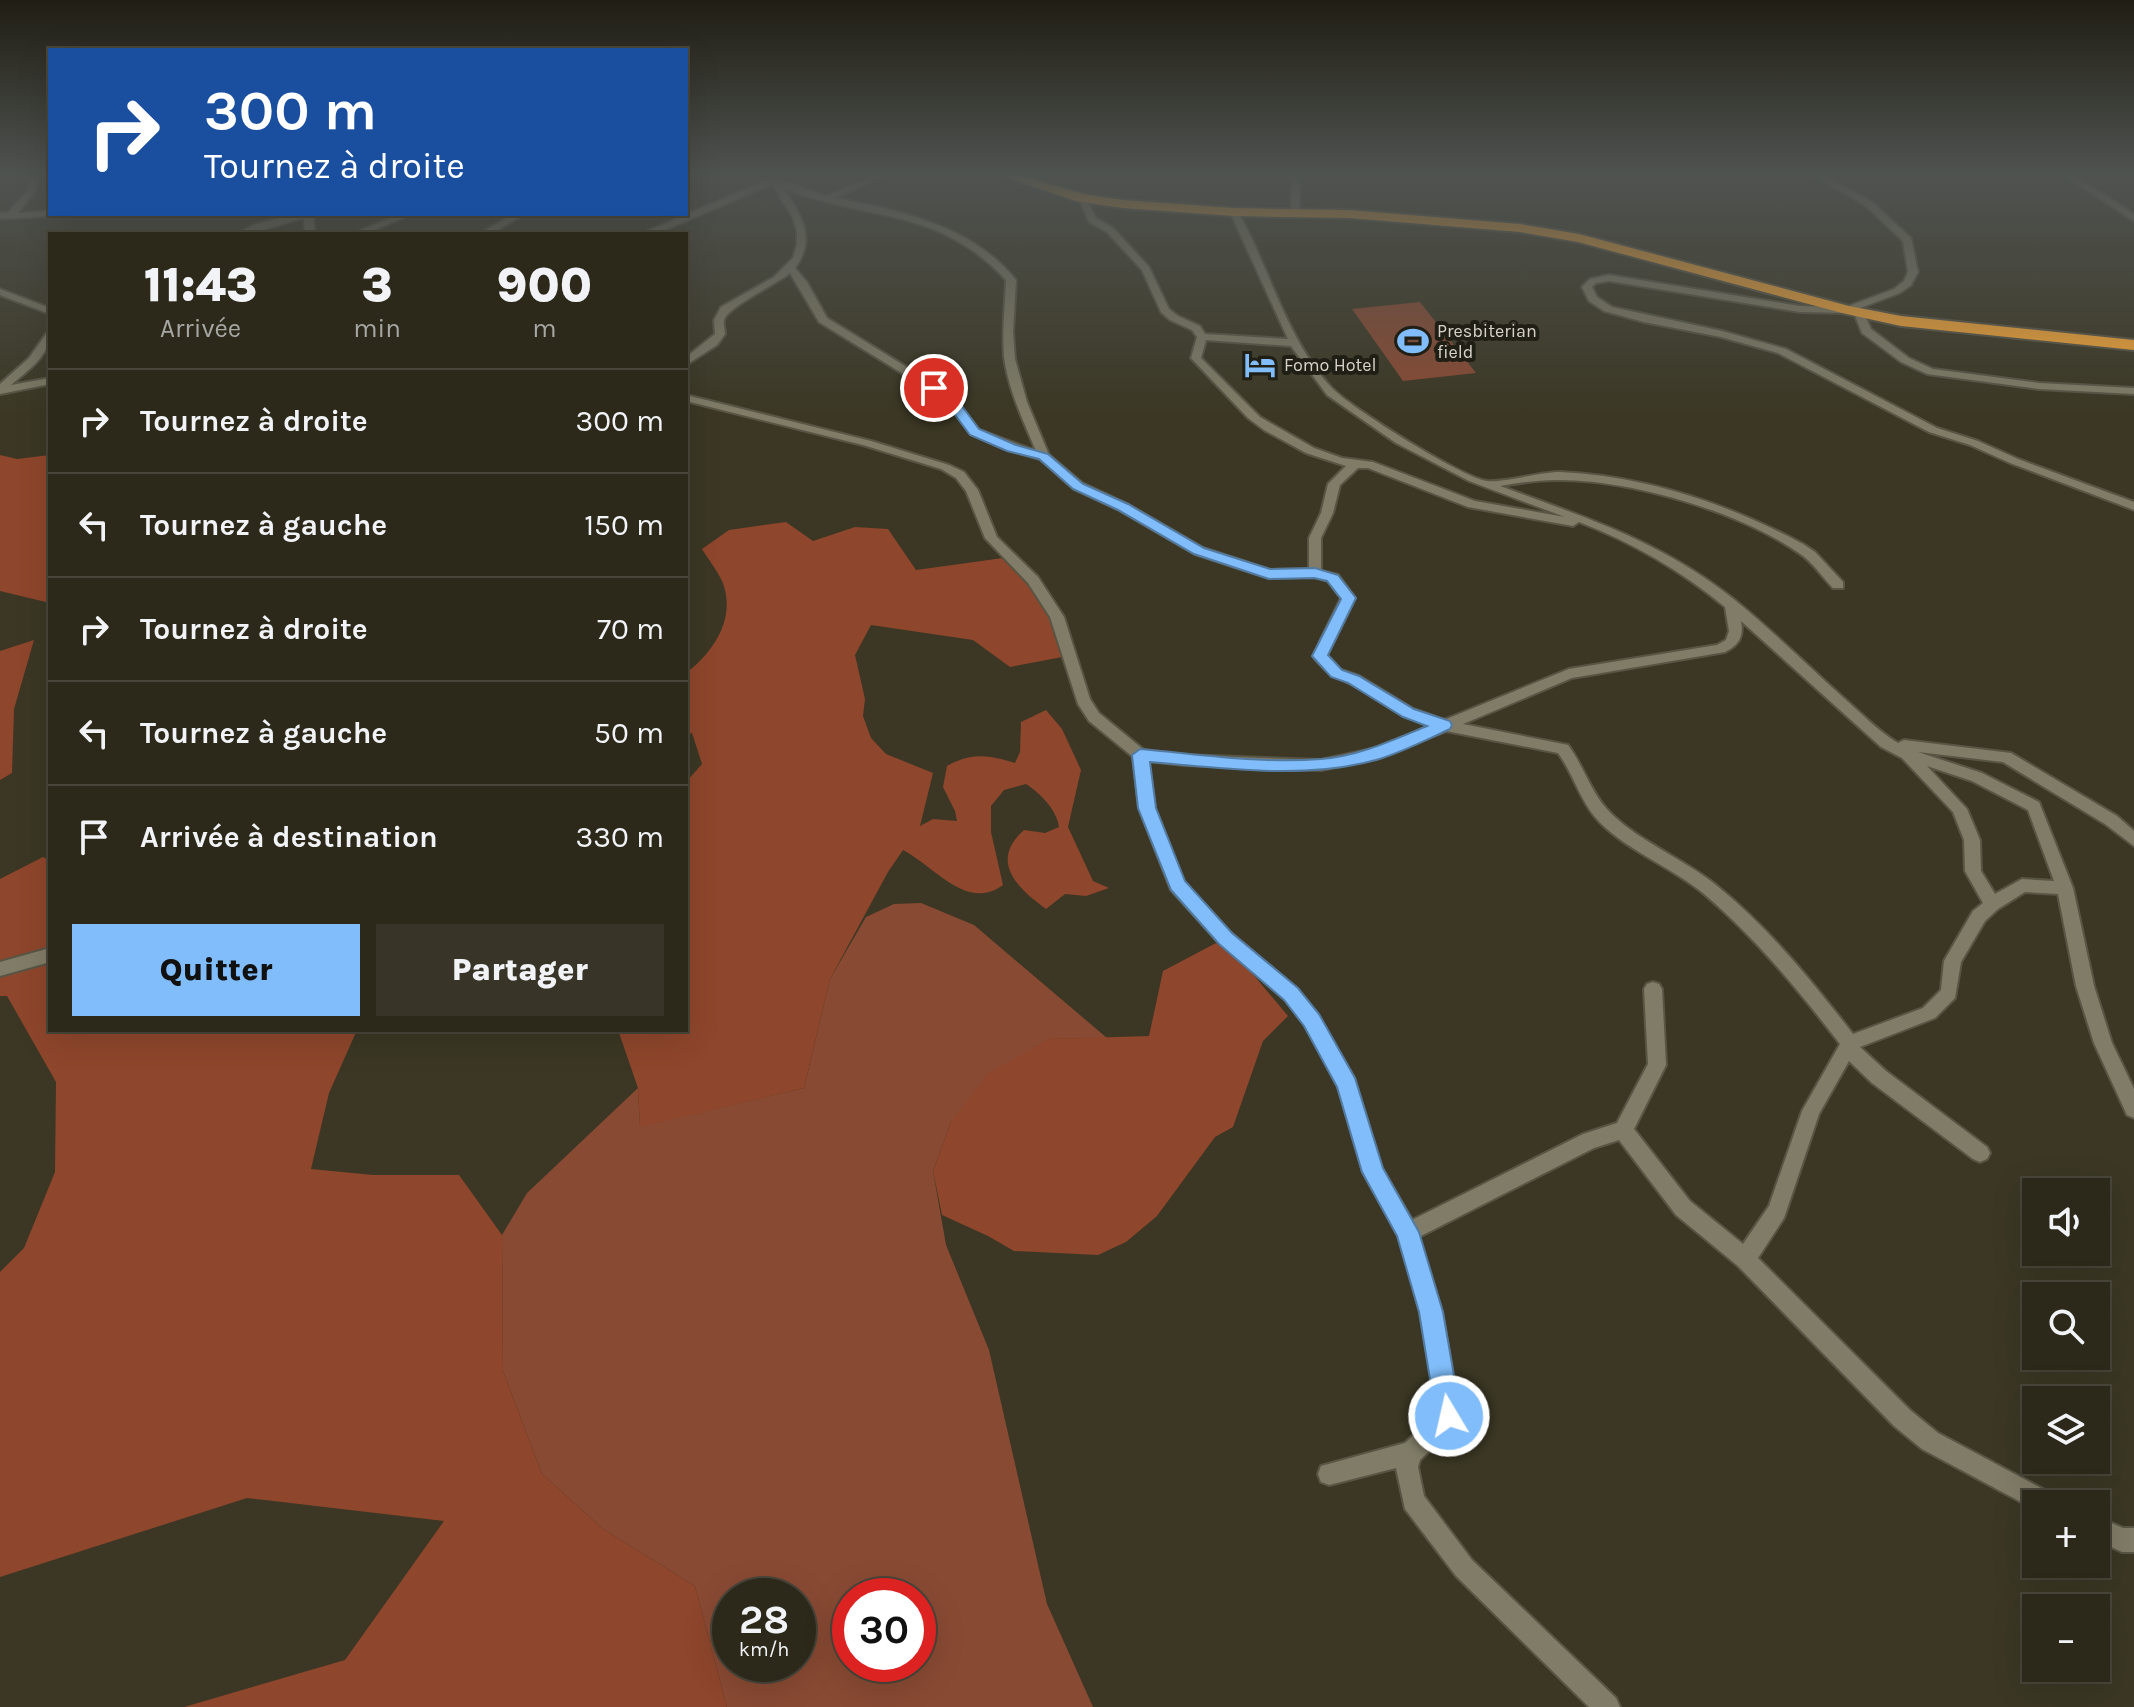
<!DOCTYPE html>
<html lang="fr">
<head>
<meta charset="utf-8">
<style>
  body { margin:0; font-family:Karla,sans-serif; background:#383528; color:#f1f3f6; height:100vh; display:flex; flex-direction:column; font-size:30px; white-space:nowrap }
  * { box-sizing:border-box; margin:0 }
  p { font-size:26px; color:#a6a6a3 }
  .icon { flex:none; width:44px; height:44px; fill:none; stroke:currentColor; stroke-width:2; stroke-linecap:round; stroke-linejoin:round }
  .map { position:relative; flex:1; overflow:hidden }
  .details { position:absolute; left:48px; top:232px; width:640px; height:800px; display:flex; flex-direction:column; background:#2c291b; border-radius:0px; box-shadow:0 8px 32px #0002,0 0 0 2px #48453a }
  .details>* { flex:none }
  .guide { position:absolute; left:48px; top:48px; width:640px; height:168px; border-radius:0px; box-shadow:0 8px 32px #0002,0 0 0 2px #48453a; background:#1a4fa0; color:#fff; overflow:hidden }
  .tools { position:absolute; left:2022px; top:1178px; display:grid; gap:16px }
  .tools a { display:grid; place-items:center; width:88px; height:88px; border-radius:0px; background:#2c291b; box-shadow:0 8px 32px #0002,0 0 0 2px #48453a; font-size:40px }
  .speed { position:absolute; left:712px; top:1578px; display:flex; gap:16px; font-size:40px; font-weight:700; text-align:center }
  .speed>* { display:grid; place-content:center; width:104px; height:104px; border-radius:50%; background:#2c291b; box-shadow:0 8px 32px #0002,0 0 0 2px #48453a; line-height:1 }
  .speed small { font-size:20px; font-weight:400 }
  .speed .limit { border:12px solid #d22; background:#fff; color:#111 }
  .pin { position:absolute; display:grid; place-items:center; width:68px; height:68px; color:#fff; margin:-34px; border:4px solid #fff; border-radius:50%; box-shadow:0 2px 8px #0007 }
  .me { position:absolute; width:88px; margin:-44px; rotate:351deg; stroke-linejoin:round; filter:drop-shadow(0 0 6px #0008) }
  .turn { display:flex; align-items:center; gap:28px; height:168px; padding:0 24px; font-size:36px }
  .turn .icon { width:104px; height:104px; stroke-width:2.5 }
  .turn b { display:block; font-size:56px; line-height:68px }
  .eta { display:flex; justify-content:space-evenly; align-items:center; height:136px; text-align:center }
  .eta b { font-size:48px; font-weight:800; line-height:56px }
  .button { display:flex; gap:16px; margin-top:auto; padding:16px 24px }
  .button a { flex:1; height:92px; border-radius:0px; background:#80bdfa; color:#111; font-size:32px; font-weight:800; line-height:92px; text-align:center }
  .button a+a { background:#383528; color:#f1f3f6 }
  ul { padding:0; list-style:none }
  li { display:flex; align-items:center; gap:24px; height:104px; padding:0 24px; border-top:2px solid #48453a }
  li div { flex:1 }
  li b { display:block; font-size:30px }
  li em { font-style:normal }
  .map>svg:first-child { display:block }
</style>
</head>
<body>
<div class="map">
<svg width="2134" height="1707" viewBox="0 0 2134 1707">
  <rect width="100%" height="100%" fill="#3b3724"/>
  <g fill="#894a33" fill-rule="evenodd">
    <path d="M1420,302l56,71 -73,8 -51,-72z"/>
    <path d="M921,903l53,22 133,113 -57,1 -99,83 -18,49 13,74 43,105 58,254 46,103h-366l-32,-121 -92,-57 -61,-55 -39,-103 -1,-136 25,-42 111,-105 2,38 164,-38 26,-109 36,-62 28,-13zM730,1596h68v68h-68zM850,1596h68v68h-68z"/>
  </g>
  <g fill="#8e462c">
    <path d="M0,455l17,4 33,-4v148l-50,-12z"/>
    <path d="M786,522l27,19 42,-14 33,2 28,41 87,-12 20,22 41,34 9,41 -63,12 -37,-27 -102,-15 -16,30 10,44 -2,17 8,22 15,16 47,19 -13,53 13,-7 24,2 -2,-10 -12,-24 4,-21c25,-14 42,-11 68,-3l5,-11 1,-30 25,-12 16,19 19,41 -13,57 25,54 16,7 -23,8 -21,-2 -19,15c-29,-21 -57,-48 -22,-79l21,3 14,-6c-2,-17 -19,-34 -33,-43l-22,6 -13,16v26l12,53c-36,27 -69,-19 -100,-35l-15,22 -58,107 -26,109 -164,39 -2,-39 -20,-58h68v-248l16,-18 -10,-31 -6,2v-62c28,-21 51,-56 36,-92 -5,-11 -14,-22 -20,-32l27,-19z"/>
    <path d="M34,640l-20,69 -2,64 -12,7v-129z"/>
    <path d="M43,857l7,4v169h307l-28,63 -18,76 62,6h86l43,60 1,136 39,103 61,55 92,57 32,121h-543l161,-47 99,-139 -197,-23 -247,79v-305l24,-24 31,-76 1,-90 -49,-86h-7v-117z"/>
    <path d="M1216,943l30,23 42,50 -25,25 -30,86 -18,10 -58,79 -31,26 -28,13 -84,-4 -26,-15 -46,-21 -9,-44 18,-49 38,-49 61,-34 99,-3 14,-65z"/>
  </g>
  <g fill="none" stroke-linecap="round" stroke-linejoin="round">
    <defs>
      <g id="minor">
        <path d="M31,176h8l-3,14 -18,23 32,-2v3h4l-1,2 -53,3v-6h8l20,-23z"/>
        <path d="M874,176h11l-51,22c67,13 137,27 182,82l-3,52 2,27 12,43 22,53 33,28 45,21 76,44 67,22 39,-1v-31l12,-25 7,-29 18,-18 -40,-13 -42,-23 -16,-12 -57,-60 6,-21 -5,-7 -22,-10 -9,-8 -19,-42 -35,-38 -18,-10 -11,-26h6l12,22 17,10 36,39 20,42 9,7 22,10 5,8 83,5 -58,-127 7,-2c33,58 48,127 94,177 18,20 132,91 156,94 18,2 51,-9 73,-9 86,4 168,32 243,72l12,8 28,30v6h-10c-11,-11 -20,-26 -34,-35 -61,-42 -170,-74 -244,-73 -18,0 -37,3 -55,6 87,32 163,56 236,115 38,31 73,66 110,99 16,14 33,32 52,43l6,-3 107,13 106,63 17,15v15l-29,-22 -102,-62 -85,-10 64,21 57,29 34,86 21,98 18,57 22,46v29l-7,-3 -33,-72 -18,-57 -18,-92 -33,-2 -27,17 -13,12 -24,41 -6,36 -20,20 -75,29 26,24 101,76 3,6 -3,6 -7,3 -7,-3 -101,-76 -23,-22 -30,53 -35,104 -26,40 152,152 28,23 118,63 4,8h-24v6l-114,-61 -28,-23 -156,-160 -62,-51 -57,-75 -25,8 -175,89 23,75 18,104 -3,8 -37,36 -2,7 6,29 48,64 144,138 4,9h-31l-133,-131 -51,-67 -9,-41 -67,17 -8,-3 -3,-8 3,-8 84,-23 32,-31 -17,-100 -21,-76 -36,-64 -25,-86 -33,-61 -20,-26 -66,-56 -48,-53 -32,-82 -6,-51 -44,-36 -11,-17 -28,-87 -22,-34 -43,-45 -19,-47 -10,-13 -15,-9 -78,-24 -177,-44v-6l185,46 78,24 15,7 14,18 19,47 41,40 26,40 26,82 9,14 45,37 40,5 137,5 51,-11 58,-23c-32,-11 -50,-27 -79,-42 -19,-11 -20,-7 -36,-25l-2,-3 28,-58 -13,-17 -13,-4 -46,1 -74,-24 -76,-44 -45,-21 -34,-30 -32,-9 -37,-16 -27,-35 -125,-77 -29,-49c-13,11 -63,34 -66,47 -1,5 1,9 1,14l-8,11 -31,20v-8l29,-23 -1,-14 7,-13 53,-30 19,-19 4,-13v-14l-4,-13 -21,-34 -116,50h-13l2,-2 129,-55 52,19zM783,188c83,33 155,18 223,92 -1,26 -4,51 -2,76 4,33 19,64 32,95l-57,-21 -27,-35 -125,-77 -20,-36 -12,-14c22,-29 6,-54 -12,-80zM1206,340l85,6 36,49 69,48 73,38 96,36 -90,-16 -102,-39 -31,-4 -28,-10 -54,-31 -59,-59zM1358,468h10l100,39 105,19 6,-4c53,20 102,49 146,85l4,24 -3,9 -9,5 -148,24 -125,51 -31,-11 -54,-33 -18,-6 -14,-15 28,-57 -17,-23 -17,-4v-33l12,-25 7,-28zM1741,621l140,126 21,11 51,54 11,28 1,31 18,32 -10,8 -29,50 -3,29 -18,18 -70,26c-41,-53 -84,-106 -137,-149 -33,-27 -83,-46 -110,-77 -16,-18 -23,-43 -38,-63l-105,-21 109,-46 153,-26c14,-7 19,-15 16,-31zM1446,731l112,22c15,20 21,45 37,64 26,31 77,50 109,77 52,44 95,97 136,150l-38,67 -33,95 -26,38 -53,-43 -56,-72 32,-64 -4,-76 -3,-5 -6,-2 -6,2 -3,5 4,75 -31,59 -34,11 -171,86 -30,-51 -28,-91 -37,-63 -20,-26 -66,-56 -47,-51 -29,-74 -7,-47 36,4 137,5 59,-12zM1927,766l45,15 56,29 26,71 -32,-2 -27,15 -14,-23 -1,-31 -13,-31z"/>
        <path d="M1292,176h8l-1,37 -4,3 -4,-3z"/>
        <path d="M1815,176h10l47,26 39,36 7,34 -7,13 -11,8 -53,20 -47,-1 -191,-31 -13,2 -4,4 5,10 15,10 110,24 64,18 151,79 41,13 40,18 116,43v8l-124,-47 -40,-18 -41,-13 -151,-79 -57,-16 -77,-15 -40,-11 -15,-10 -7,-14 8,-8 19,-4 191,31 46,1 48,-18 10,-8 4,-9 -5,-31 -37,-35z"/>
        <path d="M2065,176h10l59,38v7z"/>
        <path d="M298,214h15l2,20h-10l-1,-16c-20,5 -48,16 -67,16l19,-10z"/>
        <path d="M400,214h12l-47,20h-13z"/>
        <path d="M514,214h11l-34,20h-12z"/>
        <path d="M0,289l50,19v6l-50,-19z"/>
        <path d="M1855,311h8l8,18 38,29 24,11 106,14 95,5v6l-95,-5 -112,-15 -26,-12 -39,-29 -8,-20z"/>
        <path d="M50,333c0,23 -23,38 -39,52l39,-7v6l-50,10v-10l29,-26 17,-24z"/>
        <path d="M50,948v14l-50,14v-14z"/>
        <path d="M2096,1516l27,12h11v24h-12l-26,-12z"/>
      </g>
      <path id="highway" d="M1003,176h19l61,18 40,6 111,8 115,2 171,14 59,10 270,72 52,10 233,24v10l-233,-24 -59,-13 -264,-71 -58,-10 -171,-14 -115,-2 -111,-8 -47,-7z"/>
    </defs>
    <use href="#minor" stroke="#585545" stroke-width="4"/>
    <use href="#highway" stroke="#585545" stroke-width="4"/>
    <use href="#minor" fill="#807c67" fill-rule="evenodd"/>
    <use href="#highway" fill="#fba837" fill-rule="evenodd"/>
  </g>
  <linearGradient id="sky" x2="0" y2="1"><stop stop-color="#201e14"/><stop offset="0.42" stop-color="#4f5350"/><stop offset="1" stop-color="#4f5350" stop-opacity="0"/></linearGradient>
  <rect width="2134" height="415" fill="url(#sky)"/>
  <path fill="#80bdfa" stroke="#537ba2" stroke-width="2" d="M929,386h9l15,8 26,35 37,16 32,9 35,30 45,20 76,44 66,21 45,-1 23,7 18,23 -28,57 14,15 17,6 55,33 36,12 2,4 -2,4c-24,11 -49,24 -74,31 -73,20 -152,8 -226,2l6,46 29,73 47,52 66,55 21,26 36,64 28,90 36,64 24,80 18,104 -3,9 -9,4 -9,-4 -4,-9 -17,-104 -22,-76 -35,-64 -25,-85 -33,-61 -20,-26 -65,-56 -48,-54 -33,-82 -6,-53 8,-6c59,5 122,15 181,10 38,-3 72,-19 106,-33l-24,-9 -55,-34 -17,-6 -19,-21 29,-57 -14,-18 -13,-3 -45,1 -75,-25 -76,-44 -45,-21 -34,-30 -32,-8 -37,-16 -26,-35 -15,-9z"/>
  <defs>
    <symbol id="stadium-bare" viewBox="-9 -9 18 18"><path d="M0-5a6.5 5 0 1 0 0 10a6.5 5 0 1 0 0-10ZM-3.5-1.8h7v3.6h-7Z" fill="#80bdfa" stroke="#201f16" stroke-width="2.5" paint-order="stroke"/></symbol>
    <symbol id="hotel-bare" viewBox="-9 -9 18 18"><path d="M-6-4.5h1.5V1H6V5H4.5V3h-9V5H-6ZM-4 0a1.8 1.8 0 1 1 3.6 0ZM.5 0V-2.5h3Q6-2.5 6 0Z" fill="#80bdfa" stroke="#201f16" stroke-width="2.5" paint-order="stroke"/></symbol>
  </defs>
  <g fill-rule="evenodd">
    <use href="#stadium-bare" x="1391" y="319" width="44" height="44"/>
    <use href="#hotel-bare" x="1238" y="343" width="44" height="44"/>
  </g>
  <g text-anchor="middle" stroke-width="8" stroke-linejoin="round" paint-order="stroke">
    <g font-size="18" fill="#d6d4c9" stroke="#201f16" text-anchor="start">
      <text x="1437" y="337">Presbiterian<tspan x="1437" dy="21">field</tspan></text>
      <text x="1284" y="371">Fomo Hotel</text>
    </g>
  </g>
</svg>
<div class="tools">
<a><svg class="icon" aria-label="sound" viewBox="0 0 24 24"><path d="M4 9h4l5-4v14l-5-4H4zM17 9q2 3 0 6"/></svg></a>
<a><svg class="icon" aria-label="search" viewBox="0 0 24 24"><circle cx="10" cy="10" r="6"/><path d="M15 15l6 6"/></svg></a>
<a><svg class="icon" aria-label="layers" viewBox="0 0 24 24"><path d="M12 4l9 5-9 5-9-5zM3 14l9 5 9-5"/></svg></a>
<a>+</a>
<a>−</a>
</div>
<div class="speed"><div>28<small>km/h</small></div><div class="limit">30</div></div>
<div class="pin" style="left:934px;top:388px;background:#d93025"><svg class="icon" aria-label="arrive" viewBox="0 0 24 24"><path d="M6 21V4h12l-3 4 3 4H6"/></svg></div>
<svg class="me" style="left:1449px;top:1416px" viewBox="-20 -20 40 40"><circle r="17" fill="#80bdfa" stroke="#fff" stroke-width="3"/><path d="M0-11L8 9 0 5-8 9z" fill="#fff"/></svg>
<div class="guide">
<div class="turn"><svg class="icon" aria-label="right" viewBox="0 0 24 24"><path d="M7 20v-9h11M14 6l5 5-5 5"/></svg><div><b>300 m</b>Tournez à droite</div></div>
</div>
<section class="details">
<div class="eta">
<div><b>11:43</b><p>Arrivée</p></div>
<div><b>3</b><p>min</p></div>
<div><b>900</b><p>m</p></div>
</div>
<ul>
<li><svg class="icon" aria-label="right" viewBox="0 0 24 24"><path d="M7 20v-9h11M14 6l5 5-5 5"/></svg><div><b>Tournez à droite</b></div><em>300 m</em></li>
<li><svg class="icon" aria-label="left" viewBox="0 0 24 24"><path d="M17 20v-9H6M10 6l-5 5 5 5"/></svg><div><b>Tournez à gauche</b></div><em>150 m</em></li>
<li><svg class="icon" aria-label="right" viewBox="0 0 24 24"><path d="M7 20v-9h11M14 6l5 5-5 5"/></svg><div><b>Tournez à droite</b></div><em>70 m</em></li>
<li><svg class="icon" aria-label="left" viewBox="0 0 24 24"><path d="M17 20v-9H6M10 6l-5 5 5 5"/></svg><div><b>Tournez à gauche</b></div><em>50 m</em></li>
<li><svg class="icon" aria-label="arrive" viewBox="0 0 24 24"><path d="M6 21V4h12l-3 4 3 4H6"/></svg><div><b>Arrivée à destination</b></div><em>330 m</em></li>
</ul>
<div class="button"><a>Quitter</a><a>Partager</a></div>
</section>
</div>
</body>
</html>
